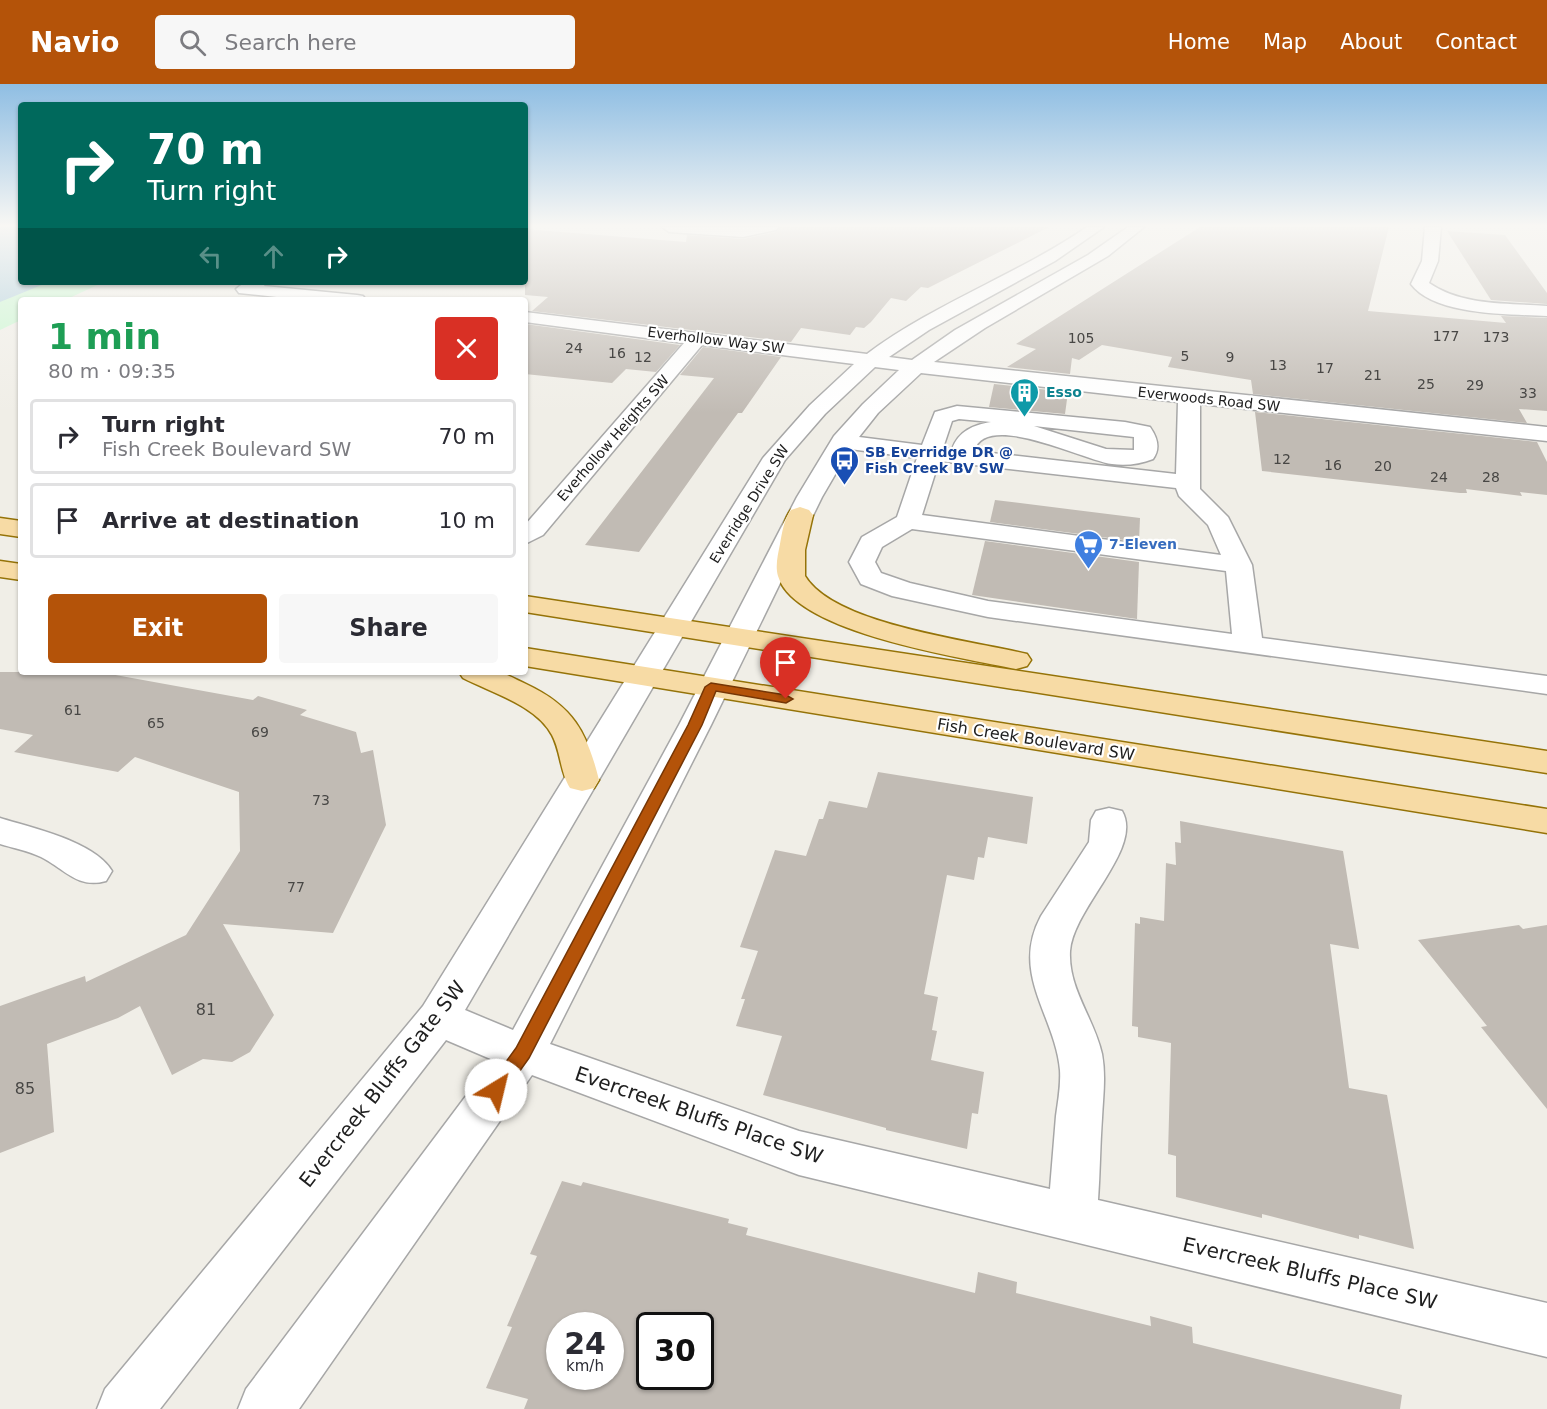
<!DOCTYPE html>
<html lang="en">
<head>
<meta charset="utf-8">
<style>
  body { margin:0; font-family:"DejaVu Sans",sans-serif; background:#f7f7f7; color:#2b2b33; height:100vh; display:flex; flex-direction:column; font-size:22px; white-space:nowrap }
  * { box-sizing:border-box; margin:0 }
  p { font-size:20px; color:#7c7c81 }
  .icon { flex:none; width:33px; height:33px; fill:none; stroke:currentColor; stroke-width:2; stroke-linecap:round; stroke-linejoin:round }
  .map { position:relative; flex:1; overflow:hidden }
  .drawer { position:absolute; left:18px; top:213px; width:510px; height:378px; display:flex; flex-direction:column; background:#fff; border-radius:6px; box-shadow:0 2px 4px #0004 }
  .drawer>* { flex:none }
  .top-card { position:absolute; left:18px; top:18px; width:510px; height:183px; border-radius:6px; box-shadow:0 2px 4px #0004; background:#00695c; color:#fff; overflow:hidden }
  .speed { position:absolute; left:546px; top:1228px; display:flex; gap:12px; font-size:30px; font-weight:700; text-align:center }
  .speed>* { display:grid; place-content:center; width:78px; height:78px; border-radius:50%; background:#fff; box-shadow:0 2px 4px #0004; line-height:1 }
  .speed small { font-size:15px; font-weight:400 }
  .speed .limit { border:3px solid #111; border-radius:9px; background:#fff; color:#111 }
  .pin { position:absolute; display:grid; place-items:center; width:51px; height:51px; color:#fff; margin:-62px -26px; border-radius:50% 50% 50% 0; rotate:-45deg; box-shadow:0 0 6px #0007 }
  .pin .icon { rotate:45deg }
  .me { position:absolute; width:66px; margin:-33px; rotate:36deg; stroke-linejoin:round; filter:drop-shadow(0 0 4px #0008) }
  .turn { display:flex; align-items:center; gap:21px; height:126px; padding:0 30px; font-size:27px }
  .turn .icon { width:78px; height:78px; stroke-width:2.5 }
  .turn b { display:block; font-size:42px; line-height:51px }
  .lanes { display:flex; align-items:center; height:57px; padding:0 30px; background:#0003; justify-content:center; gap:30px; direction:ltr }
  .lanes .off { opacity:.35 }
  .round { display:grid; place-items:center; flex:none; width:63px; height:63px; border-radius:6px; background:#f7f7f7 }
  .headline { display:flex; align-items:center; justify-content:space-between; height:102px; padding:0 30px }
  h1 { font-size:36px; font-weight:700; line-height:45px; color:#1e9e55 }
  .action { display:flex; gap:12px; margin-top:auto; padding:12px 30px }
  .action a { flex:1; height:69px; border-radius:6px; background:#b45309; color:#fff; font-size:24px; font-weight:700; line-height:69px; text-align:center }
  .action a+a { background:#f7f7f7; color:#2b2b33 }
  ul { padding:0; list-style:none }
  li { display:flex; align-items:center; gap:18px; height:75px; margin:0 12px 9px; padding:0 18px; border:3px solid #e1e1e2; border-radius:6px }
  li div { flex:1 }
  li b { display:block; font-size:22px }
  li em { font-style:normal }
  header { display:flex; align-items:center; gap:36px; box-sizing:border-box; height:84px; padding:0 30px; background:#b45309; color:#fff }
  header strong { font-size:28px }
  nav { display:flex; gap:33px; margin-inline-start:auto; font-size:21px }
  .search { width:420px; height:54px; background:#f7f7f7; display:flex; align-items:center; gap:15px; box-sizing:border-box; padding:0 21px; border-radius:6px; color:#7c7c81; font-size:22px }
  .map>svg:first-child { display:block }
</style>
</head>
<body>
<header>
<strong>Navio</strong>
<div class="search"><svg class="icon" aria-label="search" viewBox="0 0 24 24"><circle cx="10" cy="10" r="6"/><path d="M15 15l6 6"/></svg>Search here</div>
<nav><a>Home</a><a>Map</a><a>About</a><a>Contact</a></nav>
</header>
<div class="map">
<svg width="1547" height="1325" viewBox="0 0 1547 1325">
  <rect width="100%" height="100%" fill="#f0eee7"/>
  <path fill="#c7f7cf" d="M0,143h21v55h83l-39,18h-44v20l-21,10z"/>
  <path fill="#aaccdb" d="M0,143h21v55h28l-49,20z"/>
  <g fill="#c1bbb4" fill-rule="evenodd">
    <path d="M780,143h269l-121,61 -7,-1 -15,14 -15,-3 -20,24 -7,6 -8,-1 -6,8 -49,-7 -10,14 -259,-31 16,-14 -23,-2v-66l161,13 1,-7 56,4 33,-7z"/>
    <path d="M1200,143h189l-21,84 138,12 -5,-7 46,2v93l-28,-2 8,14 -274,-29 -2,-14 -83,-13 4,-10 -70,-12 -23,15 -7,-2 -2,16 -63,-7 29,-18 -20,-5z"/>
    <path d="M1447,147l58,4 42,58v11l-56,-4z"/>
    <path d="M525,240l155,21 -24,27 -30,-3 -14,14 -87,-9z"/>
    <path d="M703,263l78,10 -39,56h-4l-22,30 -77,109 -54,-7 129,-167 -34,-3z"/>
    <path d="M994,300l74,8 -3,22 -76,-7z"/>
    <path d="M1255,328l282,30 10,20v33l-27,-3 2,4 -56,-7 1,4h-7l-198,-22z"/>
    <path d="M995,416l145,18 -1,24 -149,-20z"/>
    <path d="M985,457l154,21 -2,57 -165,-24z"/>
    <path d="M0,588h99l154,28 5,-4 49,14 -7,5 56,17 5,21 12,-3 13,75 -53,108 -110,-9 51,91 -24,37 -18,10 -29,-3 -31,16 -32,-69 -22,12 -71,26 7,88 -54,21v-147l85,-30 1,6 100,-47 54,-84 -1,-59 -104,-35 -17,15 -104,-20 19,-17 -33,-6z"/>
    <path d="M878,688l155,25 -6,47 -39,-7 -4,21 -6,-1 -4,23 -27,-5 -23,119 14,3 -6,33 5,1 -6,29 53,12 -6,42 -6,-1 -5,36 -81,-19v-2l-123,-33 19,-59 -46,-10 9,-27h-4l17,-48 -18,-4 35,-97 31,6 13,-37h4l6,-18 38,7z"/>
    <path d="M1180,737l163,30 16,98 -29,-5 19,144 38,7 27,154 -55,-14v4l-97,-25v4l-86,-21v-41l-8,-2 3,-111 -33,-6v-10l-6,-1 3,-103 5,1v-7l24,4 2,-58 10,2 -1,-23 6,1z"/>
    <path d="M1519,841l4,4 24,-4v184l-66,-82 6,-1 -69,-86z"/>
    <path d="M562,1097l19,5 2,-4 146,37 -1,4 20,5 -2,7 229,58 3,-21 39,10 -1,11 135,33 -1,-10 42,11 1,16 209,52 -2,14h-876l4,-10 -42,-11 26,-61 -5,-1 30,-70 -7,-2zM560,1242h50v51h-50zM650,1242h50v51h-50z"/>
  </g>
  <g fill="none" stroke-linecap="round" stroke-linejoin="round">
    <defs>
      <g id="minor">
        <path d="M662,143h116l-2,3 -33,7 -74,-5z"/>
        <path d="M1087,143h17l-49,34 -126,69 -40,27 23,3 43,-30 133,-75 40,-28h16l-36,29 -123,72 -51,34 613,65v14l-347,-37v85l28,28 24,48 10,73 285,38v18l-559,-77 -96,-21 -31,-12 -12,-22 13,-25 35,-20 20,-59 -67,-9 -28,48 -111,228 -161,319 249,87 251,58c2,-24 4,-49 6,-73 2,-15 5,-30 4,-46 -5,-55 -50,-96 -19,-154l48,-74 2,-22 5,-9 13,-3 13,3c22,37 -49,97 -52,140 -2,38 24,67 32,103 4,22 1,43 0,64 -2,27 -2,55 -4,82l449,103v54l-748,-182 -267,-100 -233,334h-61l8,-20 247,-329 -47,-20 -286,369h-63l8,-20 318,-383 340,-548 47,-53 44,-41 -152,-19 -159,190 -18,9v-19l159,-182 -159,-21v-10l342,42c68,-51 150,-79 220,-127zM875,283l24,3 -36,34 -29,32 -37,61 -118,228 -166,305 -48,-20 320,-550 40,-46zM921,289l257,29 -2,72 -202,-23c12,-41 109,9 138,13 14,2 28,0 41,-5 8,-11 4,-22 -3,-32l-25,-5 -168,-16 -22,6 -13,33 -63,-8 19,-24zM959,335l32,3c-18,3 -32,9 -39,27l-9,-1 9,-27zM1034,342l100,11v13l-28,-1zM939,377l237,27 3,8 29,29 13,30 -299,-40zM912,445l314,42 6,63 -244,-33 -78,-18 -29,-10 -6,-11 7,-15z"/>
        <path d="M1425,143h16l-3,34 -9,22c33,23 79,20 118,23v10c-36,-2 -112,0 -136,-32l11,-23z"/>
        <path d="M245,198h21l-2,4 93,9 6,1 3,4h-62l-65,-7 -3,-4z"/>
        <path d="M0,734c32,10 94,23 112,53l-6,10c-29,8 -41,-12 -65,-24 -12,-6 -28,-9 -41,-13z"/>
      </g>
      <g id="major">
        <path d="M800,423l9,3 4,5 -8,35v26c29,49 169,65 222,78l4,6 -4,6 -11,3c-52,-11 -221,-36 -238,-93 -3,-10 0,-22 2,-32 2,-11 4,-25 11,-34z"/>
        <path d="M0,434l21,3v16l-21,-3z"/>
        <path d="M0,477l21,3v16l-21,-3z"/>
        <path d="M525,512l1022,155v22l-1022,-161z"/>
        <path d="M525,564l1022,161v24l-1022,-167z"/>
        <path d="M459,588c12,0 25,-1 37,0 10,1 21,8 30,12 47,22 61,48 73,96l-5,8 -12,3 -12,-3c-10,-16 -9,-36 -18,-53 -16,-30 -60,-42 -89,-57z"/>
      </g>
    </defs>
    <use href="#minor" stroke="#a7a7a7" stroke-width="3"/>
    <use href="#major" stroke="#957308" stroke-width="3"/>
    <use href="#minor" fill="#fff" fill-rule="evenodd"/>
    <use href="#major" fill="#f7dba5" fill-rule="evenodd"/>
  </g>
  <linearGradient id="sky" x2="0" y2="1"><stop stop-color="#8fbee3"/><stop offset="0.43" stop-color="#f8f7f4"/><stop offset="1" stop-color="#f8f7f4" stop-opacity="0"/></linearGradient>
  <rect width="1547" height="329" fill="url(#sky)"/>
  <path fill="#b45309" stroke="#753606" stroke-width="1.5" d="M711,599l75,12 7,4 -7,4 -70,-12 -14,34 -173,333 -27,38 -6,3 -7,-3 -3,-6 3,-5 27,-37 172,-323 17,-38z"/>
  <defs>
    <symbol id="building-pin" viewBox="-11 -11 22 30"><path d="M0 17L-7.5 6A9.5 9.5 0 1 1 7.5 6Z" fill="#0f9aa8" stroke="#fff"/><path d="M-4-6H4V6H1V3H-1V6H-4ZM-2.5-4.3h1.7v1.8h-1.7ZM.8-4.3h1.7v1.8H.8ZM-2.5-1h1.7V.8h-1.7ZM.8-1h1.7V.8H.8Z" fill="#fff"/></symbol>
    <symbol id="bus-pin" viewBox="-11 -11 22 30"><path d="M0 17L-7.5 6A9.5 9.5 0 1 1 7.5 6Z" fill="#1a4fb4" stroke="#fff"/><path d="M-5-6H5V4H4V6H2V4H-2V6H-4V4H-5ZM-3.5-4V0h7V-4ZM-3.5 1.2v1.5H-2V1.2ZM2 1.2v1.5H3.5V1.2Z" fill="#fff"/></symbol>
    <symbol id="supermarket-pin" viewBox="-11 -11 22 30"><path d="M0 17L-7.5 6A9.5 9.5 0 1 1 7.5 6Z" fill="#3f7fe0" stroke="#fff"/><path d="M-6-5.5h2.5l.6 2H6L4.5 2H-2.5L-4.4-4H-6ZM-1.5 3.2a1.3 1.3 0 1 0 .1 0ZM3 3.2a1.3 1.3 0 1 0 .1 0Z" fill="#fff"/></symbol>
  </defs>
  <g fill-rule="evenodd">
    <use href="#building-pin" x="1008" y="292" width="33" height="45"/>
    <use href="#bus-pin" x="828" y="360" width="33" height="45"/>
    <use href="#supermarket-pin" x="1072" y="444" width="33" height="45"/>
  </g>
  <g text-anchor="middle" stroke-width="4.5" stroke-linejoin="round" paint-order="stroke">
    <g font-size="14" fill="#484745">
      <text x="1446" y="257">177</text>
      <text x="1496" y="258">173</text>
      <text x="1081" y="259">105</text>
      <text x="574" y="269">24</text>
      <text x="617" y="274">16</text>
      <text x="1185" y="277">5</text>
      <text x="643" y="278">12</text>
      <text x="1230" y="278">9</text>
      <text x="1278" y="286">13</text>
      <text x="1325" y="289">17</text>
      <text x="1373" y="296">21</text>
      <text x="1426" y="305">25</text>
      <text x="1475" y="306">29</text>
      <text x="1528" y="314">33</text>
      <text x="1282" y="380">12</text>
      <text x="1333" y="386">16</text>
      <text x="1383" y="387">20</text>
      <text x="1439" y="398">24</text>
      <text x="1491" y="398">28</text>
      <text x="73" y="631">61</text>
      <text x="156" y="644">65</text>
      <text x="260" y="653">69</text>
      <text x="321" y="721">73</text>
      <text x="296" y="808">77</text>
    </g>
    <g font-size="14" fill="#202020" stroke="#fff">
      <text transform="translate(716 256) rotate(7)" y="5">Everhollow Way SW</text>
      <text transform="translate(1209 315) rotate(6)" y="5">Everwoods Road SW</text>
      <text transform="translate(613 354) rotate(-49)" y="5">Everhollow Heights SW</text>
      <text transform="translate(749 420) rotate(-58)" y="5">Everridge Drive SW</text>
    </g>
    <g font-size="14" font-weight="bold" fill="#0d838f" stroke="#fff" text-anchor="start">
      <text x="1046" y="313">Esso</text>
    </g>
    <g font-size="14" font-weight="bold" fill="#164399" stroke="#fff" text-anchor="start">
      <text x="865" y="373">SB Everridge DR @<tspan x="865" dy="16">Fish Creek BV SW</tspan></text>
    </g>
    <g font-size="14" font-weight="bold" fill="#366cbe" stroke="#fff" text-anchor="start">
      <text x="1109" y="465">7-Eleven</text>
    </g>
    <g font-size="16" fill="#202020" stroke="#fff">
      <text transform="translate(1036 655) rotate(9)" y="6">Fish Creek Boulevard SW</text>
    </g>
    <g font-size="16" fill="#484745">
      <text x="206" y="931">81</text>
      <text x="25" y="1010">85</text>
    </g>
    <g font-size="20" fill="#202020" stroke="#fff">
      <text transform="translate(382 1000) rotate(-52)" y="7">Evercreek Bluffs Gate SW</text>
      <text transform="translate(699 1031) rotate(19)" y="7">Evercreek Bluffs Place SW</text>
      <text transform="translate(1310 1189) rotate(13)" y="7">Evercreek Bluffs Place SW</text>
    </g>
  </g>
</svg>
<div class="speed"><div>24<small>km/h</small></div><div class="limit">30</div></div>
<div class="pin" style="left:786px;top:615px;background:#d93025"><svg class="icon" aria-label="arrive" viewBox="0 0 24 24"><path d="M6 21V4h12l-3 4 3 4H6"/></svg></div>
<svg class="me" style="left:496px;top:1006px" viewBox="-20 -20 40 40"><circle r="19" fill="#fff"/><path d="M0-13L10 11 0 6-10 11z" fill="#b45309"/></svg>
<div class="top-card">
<div class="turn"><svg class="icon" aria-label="right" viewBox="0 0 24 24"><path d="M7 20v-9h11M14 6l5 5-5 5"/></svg><div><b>70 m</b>Turn right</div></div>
<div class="lanes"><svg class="icon off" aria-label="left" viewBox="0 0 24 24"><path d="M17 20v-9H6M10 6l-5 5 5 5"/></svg><svg class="icon off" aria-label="ahead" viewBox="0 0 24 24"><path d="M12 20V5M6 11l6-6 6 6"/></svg><svg class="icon" aria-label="right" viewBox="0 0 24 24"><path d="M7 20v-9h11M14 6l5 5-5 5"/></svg></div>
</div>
<section class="drawer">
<div class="headline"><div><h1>1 min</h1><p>80 m · 09:35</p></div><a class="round" style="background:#d93025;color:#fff"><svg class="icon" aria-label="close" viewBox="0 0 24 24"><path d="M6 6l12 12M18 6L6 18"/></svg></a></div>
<ul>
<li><svg class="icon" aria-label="right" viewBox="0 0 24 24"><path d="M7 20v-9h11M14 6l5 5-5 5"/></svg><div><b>Turn right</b><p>Fish Creek Boulevard SW</p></div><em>70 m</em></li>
<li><svg class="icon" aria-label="arrive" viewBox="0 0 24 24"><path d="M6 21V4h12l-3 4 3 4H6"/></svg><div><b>Arrive at destination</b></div><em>10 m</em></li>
</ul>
<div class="action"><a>Exit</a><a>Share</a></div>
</section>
</div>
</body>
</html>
